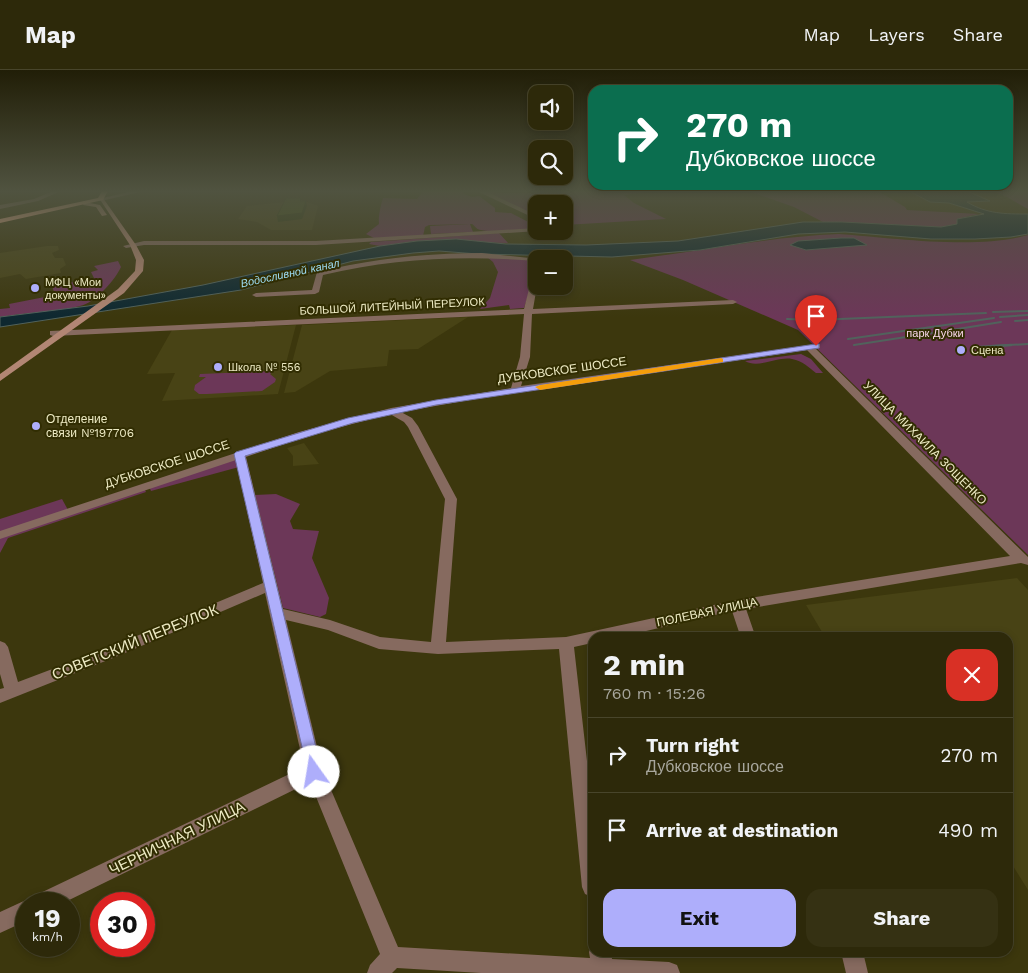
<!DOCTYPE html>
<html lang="en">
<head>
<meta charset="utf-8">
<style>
  body { margin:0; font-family:"Work Sans",sans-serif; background:#353113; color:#f1f3f6; height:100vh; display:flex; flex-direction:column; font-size:19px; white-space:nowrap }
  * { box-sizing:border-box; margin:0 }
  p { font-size:16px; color:#a7a69c }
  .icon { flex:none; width:28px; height:28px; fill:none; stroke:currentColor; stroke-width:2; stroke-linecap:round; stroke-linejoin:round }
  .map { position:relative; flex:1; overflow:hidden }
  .sheet { position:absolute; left:588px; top:562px; width:425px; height:325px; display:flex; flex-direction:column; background:#2d290a; border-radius:15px; box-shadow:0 2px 8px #0003,0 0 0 1px #48452b }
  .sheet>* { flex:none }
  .top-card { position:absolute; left:588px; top:15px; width:425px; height:105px; border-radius:15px; box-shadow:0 2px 8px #0003,0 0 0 1px #48452b; background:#0b6e4f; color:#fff; overflow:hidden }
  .fabs { position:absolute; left:528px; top:15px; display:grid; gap:10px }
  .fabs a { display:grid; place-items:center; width:45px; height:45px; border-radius:10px; background:#2d290a; box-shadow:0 2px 8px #0003,0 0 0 1px #48452b; font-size:25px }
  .speed { position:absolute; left:15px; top:822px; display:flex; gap:10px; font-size:25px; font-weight:700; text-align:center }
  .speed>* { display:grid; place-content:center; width:65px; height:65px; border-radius:50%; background:#2d290a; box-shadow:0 2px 8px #0003,0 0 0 1px #48452b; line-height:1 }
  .speed small { font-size:12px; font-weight:400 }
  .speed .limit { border:8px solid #d22; background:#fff; color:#111 }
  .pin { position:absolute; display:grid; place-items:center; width:42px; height:42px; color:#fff; margin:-51px -21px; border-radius:50% 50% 50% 0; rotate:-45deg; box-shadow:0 0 5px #0007 }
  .pin .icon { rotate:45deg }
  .me { position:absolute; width:55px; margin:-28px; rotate:347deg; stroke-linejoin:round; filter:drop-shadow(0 0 4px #0008) }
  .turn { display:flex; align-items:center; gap:18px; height:105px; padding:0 15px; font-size:22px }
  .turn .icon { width:65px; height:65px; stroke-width:2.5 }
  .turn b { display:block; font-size:35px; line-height:42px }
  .round { display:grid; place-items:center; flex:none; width:52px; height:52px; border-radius:15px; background:#353113 }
  .headline { display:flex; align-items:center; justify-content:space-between; height:85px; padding:0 15px }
  h1 { font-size:30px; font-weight:700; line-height:38px }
  .cta { display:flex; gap:10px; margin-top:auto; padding:10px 15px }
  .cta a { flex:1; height:58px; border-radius:15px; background:#aeaefb; color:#111; font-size:20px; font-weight:700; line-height:58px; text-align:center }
  .cta a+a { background:#353113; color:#f1f3f6 }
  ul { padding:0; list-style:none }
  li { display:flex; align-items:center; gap:15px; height:75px; padding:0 15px; border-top:1px solid #48452b }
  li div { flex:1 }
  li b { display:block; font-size:19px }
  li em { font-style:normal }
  header { display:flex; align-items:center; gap:30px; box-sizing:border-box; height:70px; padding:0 25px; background:#2d290a; border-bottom:1px solid #48452b }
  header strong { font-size:24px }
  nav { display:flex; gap:28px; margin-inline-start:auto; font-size:18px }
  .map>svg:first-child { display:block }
</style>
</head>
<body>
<header>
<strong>Map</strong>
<nav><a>Map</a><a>Layers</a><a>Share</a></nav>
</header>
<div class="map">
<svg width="1028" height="903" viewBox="0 0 1028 903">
  <rect width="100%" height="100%" fill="#3c370d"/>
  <g fill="#484315">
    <path d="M302,130l16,6 -6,24h-41l-14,-8 -19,-3 9,-13z"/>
    <path d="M47,176h11l1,4 -7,3 3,5h8l3,7 -6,4 1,4 -35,6 -6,-5 -20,4v-25z"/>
    <path d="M468,247l-50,32 -29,1 -2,16 -57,5 -35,21 -11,1 18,-68z"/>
    <path d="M296,255l-18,69 -116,7 13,-28 -28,1 25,-44z"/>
    <path d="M304,373l15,21 -26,2v-10l-6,-8z"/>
    <path d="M1017,508l11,12v300l-20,-32v-106l3,-1 -3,-6v-107l-183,-1 -19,-32z"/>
  </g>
  <g fill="#6c3758">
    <path d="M423,121h39l2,3 8,3 7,-1 16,12v4l16,1 25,13c-14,6 -40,7 -55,4 -4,0 -6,-4 -9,-6l-43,1 -4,2 -2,9 -49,2 -8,-4 13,-10c-1,-7 2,-20 4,-26l34,1z"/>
    <path d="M482,121l21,2 150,-2 -29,4 10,8 32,16 -102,6v-21h-28v12z"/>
    <path d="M748,121h130l27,16 2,3 72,4 -22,5v5l-16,3 -118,-5 -29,-15z"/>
    <path d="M993,121h35v18c-11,-6 -25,-15 -35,-18z"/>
    <path d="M470,154l3,8 -42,2 -1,-8z"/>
    <path d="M499,163l9,10 -91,-2 -37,5 -11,-2 2,-2z"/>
    <path d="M839,164c53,4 139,16 189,1v320l-230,-225 -115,-50 -53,-20c69,-9 138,-23 209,-26z"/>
    <path d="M487,187l46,3 -1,24 -8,24 -14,1 -1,-4 -29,4 10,-11 8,-26 -5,-10z"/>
    <path d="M118,191l3,6c-6,13 -26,36 -41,39 -25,7 -54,6 -80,11v-8l10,-1 -1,-4 46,-9 -3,-9 42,-8 -3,-6 7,-2 -4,-4z"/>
    <path d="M801,284l10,5 12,14h-7c-8,-6 -13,-12 -24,-14 -14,-3 -34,10 -47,2z"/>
    <path d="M274,301l-4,3 6,5 -1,3 -13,9 -55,3h-8l-5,-4 1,-5 11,-8h-7l1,-3z"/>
    <path d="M236,387l3,10 -88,24 -2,-5z"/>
    <path d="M144,418l2,4 -138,46 -8,15v-15z"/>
    <path d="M276,424l24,10 -10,17 3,8 26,2 -7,27 17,40 -3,16 -6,3 -37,-9 -28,-113z"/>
    <path d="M62,429l6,11 -68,23v-14z"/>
  </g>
  <g fill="#0e2830" stroke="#51625c">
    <path d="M909,121h58l23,10 -23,1c20,12 38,12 61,12v20l-17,3 -36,2h-44l-86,-7 -47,2 -98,16 -88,7 -134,-3 -39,-3 -26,2 -60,8 -112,29 -241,37v-10l88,-11 115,-21 177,-39 37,-5 39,-2 50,5 80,1 92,-4 125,-19h39l99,5 16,-3v-5l27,-5 -35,-11 -19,-1z"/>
    <path d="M841,168h13l13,7 -61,5 -16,-5 8,-4z"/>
  </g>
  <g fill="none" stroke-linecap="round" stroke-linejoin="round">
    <g stroke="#51625c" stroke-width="2">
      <path d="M993,242l35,-1"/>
      <path d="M1000,247l28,-2"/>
      <path d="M787,249l28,1 171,-7"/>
      <path d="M1015,251l13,-1"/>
      <path d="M939,262l62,-10"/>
      <path d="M848,269l146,-21"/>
      <path d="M854,275l78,-12"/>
      <path d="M991,276l37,-2"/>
    </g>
    <path stroke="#51625c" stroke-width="2.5" d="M980,277l31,-2"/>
    <g fill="#866a5f" fill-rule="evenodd">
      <path d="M53,121h8l-23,10 -38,8v-4l34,-6z"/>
      <path d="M133,121h11l-43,10 -3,-2z"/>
      <path d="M477,121h8l51,24v4z"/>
      <path d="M536,158v3h2l-222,14h-172l-18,3 -3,-2 21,-5h172z"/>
      <path d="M482,183l57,6h-3v2c-72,-6 -142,-3 -213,14l-4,17 -4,2 -59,3 -4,-2 4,-2 56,-3 5,-18c55,-13 109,-19 165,-19z"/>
      <path d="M533,203h3l1,13 -4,23 200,-9 4,2 -4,2 -201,10 -2,43 -9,29 299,-42v4l-4,1 212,208v8l-7,-2 -275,46 10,29h-15l-9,-27 -116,27h-24v5l-18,4 18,158v92l-7,-3 -3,-7 -23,-238 -121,5 -59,-5 -51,-19 -42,-10 37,151 75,176 192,11 -1,-6 3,-8v8h19l1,7 57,3 8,3 3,8h-199l-84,-5 -5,5h-25l3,-8 10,-11 -70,-172 -249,122h-35v17l-26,12v-21l26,-12 4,1 2,-4 272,-130 -39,-174 -147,63 -118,47v-14l4,-1 -4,-14v-33l5,2 3,4 10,35 90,-34 155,-65 -27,-123 -236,79v-8l299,-99 92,-24 120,-20 9,-31 4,-43 -471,22 -3,-1v-4l474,-22zM807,280l203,206 -273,44 -171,37 -120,5 11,-143 -39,-73 -6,-8 -11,-6 80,-14zM390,344l14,8 4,5 37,72 -14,143 -51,-5 -50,-17 -47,-11 -37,-152 61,-21z"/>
      <path d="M841,882h22l5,21h-22z"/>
    </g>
    <g fill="#b28674" fill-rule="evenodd">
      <path d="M99,128h4l33,47 8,15 -1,11 -19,22 -124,88v-7l118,-85 17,-18 1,-11 -6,-15z"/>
      <path d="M85,132l15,3 7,10 -5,1 -6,-9 -13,-2z"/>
    </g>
    <path fill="#f2af93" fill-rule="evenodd" d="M102,121h6l-5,9 -103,23v-4l98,-21z"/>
  </g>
  <path fill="#2e390d" d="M306,131l1,5 -5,13 -24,3 -1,-6z"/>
  <path fill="#415113" stroke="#2e390d" d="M286,128h15l-1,3h6l-4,12 -25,3z"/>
  <linearGradient id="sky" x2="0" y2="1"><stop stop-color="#211e07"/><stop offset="0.49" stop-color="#505340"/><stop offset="1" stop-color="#505340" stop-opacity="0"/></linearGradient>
  <rect width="1028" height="247" fill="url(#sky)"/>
  <path fill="#aeaefb" stroke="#7171a3" d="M816,274h3v4l-383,57 -83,18 -108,33 77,316 -2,5 -6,2 -5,-2 -75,-323 2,-2 112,-34 88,-18z"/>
  <path fill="#f59e0b" d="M721,288l2,1v3l-183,28 -5,-3 5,-2z"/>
  <g fill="#aeaefb" stroke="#312d02" stroke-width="2">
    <circle cx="35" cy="218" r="5"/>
    <circle cx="961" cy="280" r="5"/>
    <circle cx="218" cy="297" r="5"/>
    <circle cx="36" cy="356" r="5"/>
  </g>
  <g text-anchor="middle" stroke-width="4" stroke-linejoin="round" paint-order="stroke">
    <g font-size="11" font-style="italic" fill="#9eddf4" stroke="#312d02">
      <text transform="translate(290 203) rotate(-12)" y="4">Водосливной канал</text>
    </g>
    <g font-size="11" fill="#edeac4" stroke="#312d02" text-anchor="start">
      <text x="45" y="216">МФЦ «Мои<tspan x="45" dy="13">документы»</tspan></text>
      <text x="971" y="284">Сцена</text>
      <text x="228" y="301">Школа № 556</text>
    </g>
    <g font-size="11" fill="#edeac4" stroke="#312d02">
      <text transform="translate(392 236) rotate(-3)" y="4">БОЛЬШОЙ ЛИТЕЙНЫЙ ПЕРЕУЛОК</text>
    </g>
    <g font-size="11" fill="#fad7eb" stroke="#312d02">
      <text x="935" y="267">парк Дубки</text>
    </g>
    <g font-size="12" fill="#edeac4" stroke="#312d02">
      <text transform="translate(562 300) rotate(-8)" y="4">ДУБКОВСКОЕ ШОССЕ</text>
      <text transform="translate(925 373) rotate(45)" y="4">УЛИЦА МИХАИЛА ЗОЩЕНКО</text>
      <text transform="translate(167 394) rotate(-18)" y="4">ДУБКОВСКОЕ ШОССЕ</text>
      <text transform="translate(707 542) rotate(-12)" y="4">ПОЛЕВАЯ УЛИЦА</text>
    </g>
    <g font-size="12" fill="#edeac4" stroke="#312d02" text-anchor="start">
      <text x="46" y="353">Отделение<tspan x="46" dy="14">связи №197706</tspan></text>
    </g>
    <g font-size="15" fill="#edeac4" stroke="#312d02">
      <text transform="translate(135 572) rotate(-22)" y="5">СОВЕТСКИЙ ПЕРЕУЛОК</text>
      <text transform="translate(177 768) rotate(-26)" y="5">ЧЕРНИЧНАЯ УЛИЦА</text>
    </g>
  </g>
</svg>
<div class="fabs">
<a><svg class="icon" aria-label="sound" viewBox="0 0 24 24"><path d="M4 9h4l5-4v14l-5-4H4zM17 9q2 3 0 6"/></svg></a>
<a><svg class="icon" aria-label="search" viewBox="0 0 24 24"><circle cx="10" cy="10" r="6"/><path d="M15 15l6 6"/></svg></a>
<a>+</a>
<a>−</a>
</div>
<div class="speed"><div>19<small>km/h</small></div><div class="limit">30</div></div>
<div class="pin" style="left:816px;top:276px;background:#d93025"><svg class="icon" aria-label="arrive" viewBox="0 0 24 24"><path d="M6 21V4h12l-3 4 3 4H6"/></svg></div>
<svg class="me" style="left:314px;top:702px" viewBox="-20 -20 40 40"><circle r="19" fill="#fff"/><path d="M0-13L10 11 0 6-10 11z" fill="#aeaefb"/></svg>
<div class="top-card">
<div class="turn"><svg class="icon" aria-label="right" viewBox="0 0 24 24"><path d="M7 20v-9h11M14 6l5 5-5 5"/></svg><div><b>270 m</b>Дубковское шоссе</div></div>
</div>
<section class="sheet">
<div class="headline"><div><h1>2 min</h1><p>760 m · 15:26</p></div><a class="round" style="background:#d93025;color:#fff"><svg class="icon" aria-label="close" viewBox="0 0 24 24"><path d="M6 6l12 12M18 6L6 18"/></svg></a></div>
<ul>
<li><svg class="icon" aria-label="right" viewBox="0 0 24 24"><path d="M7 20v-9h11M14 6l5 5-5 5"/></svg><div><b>Turn right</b><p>Дубковское шоссе</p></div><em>270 m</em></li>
<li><svg class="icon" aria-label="arrive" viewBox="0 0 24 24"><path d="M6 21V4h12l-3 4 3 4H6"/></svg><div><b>Arrive at destination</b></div><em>490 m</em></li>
</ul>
<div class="cta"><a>Exit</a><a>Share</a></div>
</section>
</div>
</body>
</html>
